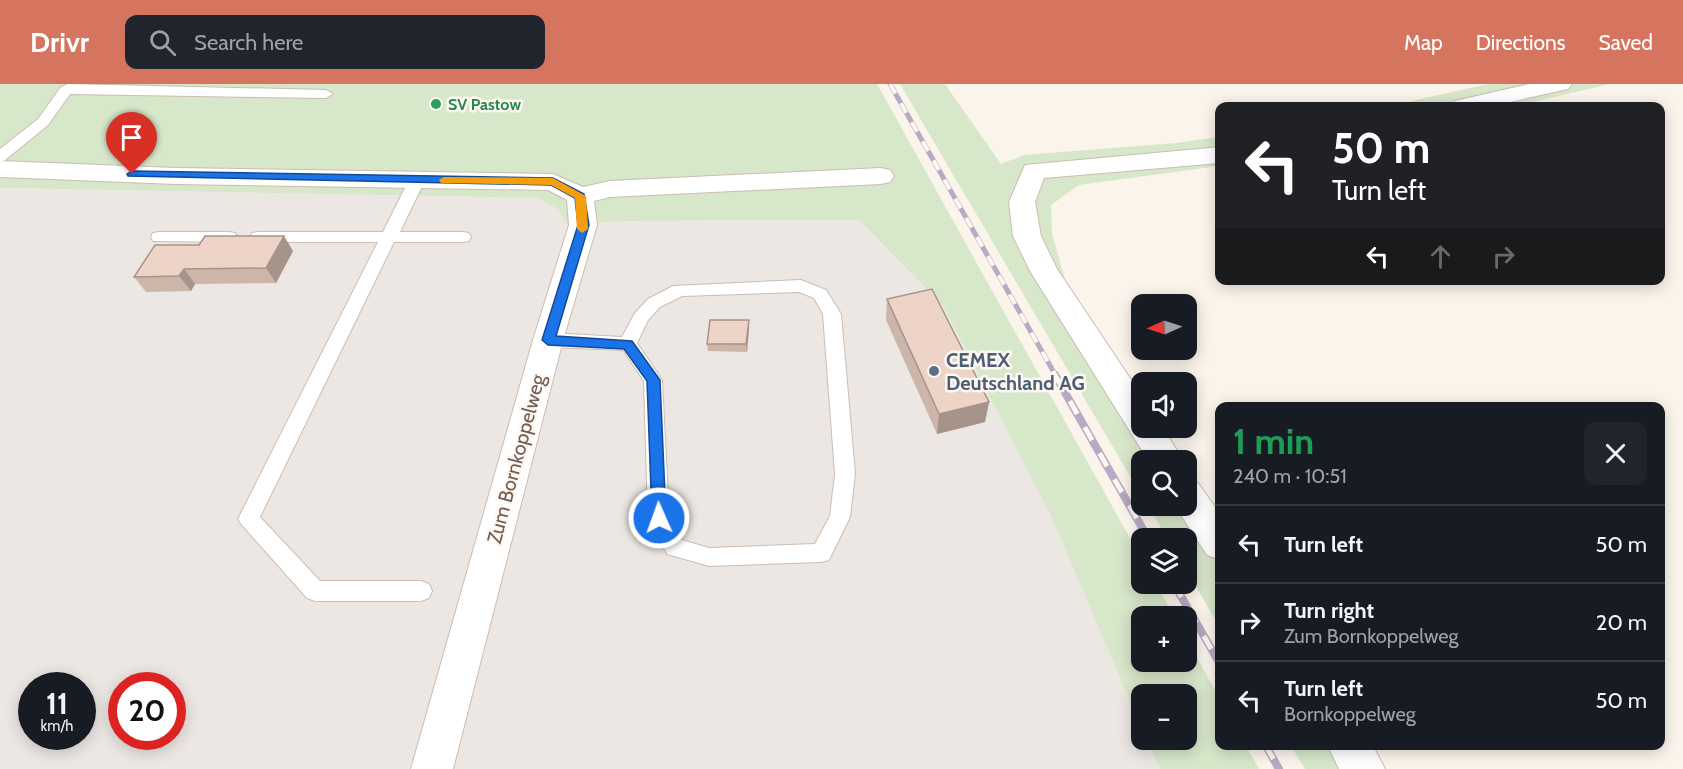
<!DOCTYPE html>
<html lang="en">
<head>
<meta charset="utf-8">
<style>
  body { margin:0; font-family:Cabin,sans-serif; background:#20242c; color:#f1f3f6; height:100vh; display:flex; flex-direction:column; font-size:22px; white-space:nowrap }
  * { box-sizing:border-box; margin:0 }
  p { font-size:20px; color:#9ea1a6 }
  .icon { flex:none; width:33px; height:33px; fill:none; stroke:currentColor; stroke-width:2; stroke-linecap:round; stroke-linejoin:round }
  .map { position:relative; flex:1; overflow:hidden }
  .drawer { position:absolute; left:1215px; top:318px; width:450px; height:348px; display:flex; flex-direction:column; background:#171b24; border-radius:12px; box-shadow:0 3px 15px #0003 }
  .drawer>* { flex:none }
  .hud { position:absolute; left:1215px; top:18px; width:450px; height:183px; border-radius:12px; box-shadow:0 3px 15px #0003; background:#202124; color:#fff; overflow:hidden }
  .needle { width:39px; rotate:267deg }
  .controls { position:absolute; left:1131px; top:210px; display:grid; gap:12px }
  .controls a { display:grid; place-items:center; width:66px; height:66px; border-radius:12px; background:#171b24; box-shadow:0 3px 15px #0003; font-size:30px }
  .speed { position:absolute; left:18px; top:588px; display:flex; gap:12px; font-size:30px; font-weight:700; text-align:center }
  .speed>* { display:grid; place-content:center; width:78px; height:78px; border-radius:50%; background:#171b24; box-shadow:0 3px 15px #0003; line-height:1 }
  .speed small { font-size:15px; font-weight:400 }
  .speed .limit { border:9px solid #d22; background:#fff; color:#111 }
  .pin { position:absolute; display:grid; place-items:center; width:51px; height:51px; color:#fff; margin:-62px -26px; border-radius:50% 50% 50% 0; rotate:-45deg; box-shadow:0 0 6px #0007 }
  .pin .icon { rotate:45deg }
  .me { position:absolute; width:66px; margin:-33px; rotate:358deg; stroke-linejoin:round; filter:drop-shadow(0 0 4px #0008) }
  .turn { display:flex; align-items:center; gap:21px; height:126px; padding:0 18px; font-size:27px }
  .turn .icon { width:78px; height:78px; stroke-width:2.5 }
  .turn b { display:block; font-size:42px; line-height:51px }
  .lanes { display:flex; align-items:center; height:57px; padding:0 18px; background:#0003; justify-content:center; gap:30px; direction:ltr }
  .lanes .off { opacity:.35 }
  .round { display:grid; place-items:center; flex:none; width:63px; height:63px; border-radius:12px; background:#20242c }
  .overview { display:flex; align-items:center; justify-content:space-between; height:102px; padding:0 18px }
  h1 { font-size:36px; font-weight:700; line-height:45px; color:#1e9e55 }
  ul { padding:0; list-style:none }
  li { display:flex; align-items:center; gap:18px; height:78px; padding:0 18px; border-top:2px solid #363941 }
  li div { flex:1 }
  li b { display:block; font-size:22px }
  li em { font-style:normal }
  header { display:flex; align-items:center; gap:36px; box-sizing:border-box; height:84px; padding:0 30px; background:#d6755f; color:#fff }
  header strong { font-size:28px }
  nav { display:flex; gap:33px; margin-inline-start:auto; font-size:21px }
  .search { width:420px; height:54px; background:#20242c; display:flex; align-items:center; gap:15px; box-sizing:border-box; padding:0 21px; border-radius:12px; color:#9ea1a6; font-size:22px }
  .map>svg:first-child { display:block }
</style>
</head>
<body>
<header>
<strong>Drivr</strong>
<div class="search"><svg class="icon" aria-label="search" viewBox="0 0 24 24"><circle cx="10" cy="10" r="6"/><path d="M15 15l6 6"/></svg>Search here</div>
<nav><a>Map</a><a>Directions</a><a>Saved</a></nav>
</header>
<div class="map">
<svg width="1683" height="685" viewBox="0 0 1683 685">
  <rect width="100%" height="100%" fill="#fbf4eb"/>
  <path fill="#ece7e3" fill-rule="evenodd" d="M0,104l539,10 20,12 7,14 63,-3 230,-1 84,86 107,208 91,213 1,13h5l13,29h-1160zM32,602h50v50h-50zM122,602h50v50h-50z"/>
  <g fill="#d7e7ca">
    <path d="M0,0h877l264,474 1,26h14l18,32h-32v46h44l1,-23 32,59 1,48h26l13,23h-99l-13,-29h39v-46h-44l-1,33 -91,-213 -107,-208 -84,-86 -230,1 -63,3 -7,-14 -20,-12 -539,-10z"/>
    <path d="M900,0h45l56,80 23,-9 152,-12 43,-6v29l-140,19 -28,20 1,28 13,47 76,118 1,30h19l21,32h-40l-1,35z"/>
    <path d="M1488,0h122l-95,22h-125z"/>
    <path d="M1187,383l32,51v108l-32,-55 -1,-33h-19l-19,-32h38z"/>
    <path d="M1291,662h76l15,23h-77z"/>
  </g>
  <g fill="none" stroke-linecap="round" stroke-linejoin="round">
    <defs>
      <g id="lane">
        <path d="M67,0l259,6 7,4 -7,4 -256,-4 -22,31 -43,35 -5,2v-13l38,-30 23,-32z"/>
        <path d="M417,91l8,5 -25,52h63l6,1 2,4 -2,4 -6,1h-69l-134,275 60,64h101l8,3 3,7 -3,7 -8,3h-106l-8,-3 -65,-73 -4,-6 140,-277h-120l-6,-1 -2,-4 2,-4 6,-1h125l26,-52z"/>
        <path d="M159,148h70l6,1 2,4 -2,4 -6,1 -76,-1 -2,-4 2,-4z"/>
        <path d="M801,196l25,10 15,24 14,160 -5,43 -21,43 -8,2 -112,4 -42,-12 -19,-36 -4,-137 -21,-31 -75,-3 -6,-2 -3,-5 3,-5 6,-2 74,4 13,-24 13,-14 25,-13zM799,208l15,6 9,16 12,160 -5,42 -15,28 -106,4 -27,-8 -13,-23 -7,-137 -25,-37 11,-23 12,-13 22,-11z"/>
      </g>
      <g id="street">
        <path d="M1529,0h43l-4,5 -76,17h-41l4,-5z"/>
        <path d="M1220,63v16l-176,15 -9,24 6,34 16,33 85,127v32h21l20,32h-35l-118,-189 -17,-35 -4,-34 16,-37z"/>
        <path d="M0,77l176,7 377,6 30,13 27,-6 271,-13 9,2 4,6 -4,6 -9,2 -271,13 -16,4 3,24 -34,115 -110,429h-42l122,-429 36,-115 -2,-25 -19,-10 -372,-6 -176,-7z"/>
        <path d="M1186,395l12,4 22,31v46l-13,-5 -32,-49h11z"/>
        <path d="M1328,662h45l12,23h-46z"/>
      </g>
    </defs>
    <use href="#lane" stroke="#ccbcb2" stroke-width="2"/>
    <use href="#street" stroke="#ccbcb2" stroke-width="2"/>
    <use href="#lane" fill="#fff" fill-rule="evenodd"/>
    <use href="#street" fill="#fff" fill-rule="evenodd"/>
    <defs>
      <path id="rail-far1" d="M890,0l166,292"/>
      <g id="rail">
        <path d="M1055,291l93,163"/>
        <path d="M1174,500l46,80"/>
        <path d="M1266,662l13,23"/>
      </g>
    </defs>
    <use href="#rail-far1" stroke="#b7aac4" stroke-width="5"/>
    <use href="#rail" stroke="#b7aac4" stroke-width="8"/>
    <use href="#rail-far1" stroke="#fdf8f1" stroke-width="4" stroke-dasharray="11" stroke-linecap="butt"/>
    <use href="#rail" stroke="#fdf8f1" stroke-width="5" stroke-dasharray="15" stroke-linecap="butt"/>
  </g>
  <g fill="#ccb6aa">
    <path d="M293,167l-17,32 -81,1 -4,7 -45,1 -12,-15z"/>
    <path d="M887,215l102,103 -4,20 -48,12 -51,-114z"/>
    <path d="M749,236v8l-2,24 -39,-1 -1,-7z"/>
  </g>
  <g fill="#a6948b">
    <path d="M284,152l9,15 -17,32 -10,-15z"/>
    <path d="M184,185l11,15 -4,7 -12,-15z"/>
    <path d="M749,236v8l-2,24 -1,-8z"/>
    <path d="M989,318l-4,20 -48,12 2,-20z"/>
  </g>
  <g fill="#edd4c6" stroke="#a6948b" stroke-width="1.5">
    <path d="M205,152h79l-18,32 -82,1 -5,7 -45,1 21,-32h44z"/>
    <path d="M932,205l57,113 -50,12 -52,-115z"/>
    <path d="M710,236h39l-3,24h-39z"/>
  </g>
  <path fill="#1a73e8" stroke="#114b97" stroke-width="1.5" d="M132,87l421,7 31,16 5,31 -33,111 76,5 28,39 6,138 -2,4 -5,2 -5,-2 -2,-4 -5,-137 -23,-32 -76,-4 -6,-5 36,-115 -3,-27 -24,-13 -423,-9 -1,-2z"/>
  <path fill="#f59e0b" d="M444,93l109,1 33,18 2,33 -6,4 -5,-4 -2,-31 -24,-13 -110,-2 -2,-3z"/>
  <circle fill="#2e9e5b" stroke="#fdf8f1" stroke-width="2" cx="436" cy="20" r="6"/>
  <circle fill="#5c6f8a" stroke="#fdf8f1" stroke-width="2" cx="934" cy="287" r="6"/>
  <g text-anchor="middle" stroke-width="5" stroke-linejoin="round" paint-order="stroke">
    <g font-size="16" font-weight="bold" fill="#27864d" stroke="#fdf8f1" text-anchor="start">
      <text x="448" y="26">SV Pastow</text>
    </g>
    <g font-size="20" font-weight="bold" fill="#4e5e75" stroke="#fdf8f1" text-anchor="start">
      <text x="946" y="283">CEMEX<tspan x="946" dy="23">Deutschland AG</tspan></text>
    </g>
    <g font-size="20" fill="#735c51" stroke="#fdf8f1">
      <text transform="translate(516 375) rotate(-75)" y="7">Zum Bornkoppelweg</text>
    </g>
  </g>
</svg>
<div class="controls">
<a><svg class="needle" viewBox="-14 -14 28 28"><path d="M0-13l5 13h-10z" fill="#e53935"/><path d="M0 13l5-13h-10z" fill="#9ea1a6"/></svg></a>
<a><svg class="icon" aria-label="sound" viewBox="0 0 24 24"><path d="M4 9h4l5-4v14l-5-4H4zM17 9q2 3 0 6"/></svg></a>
<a><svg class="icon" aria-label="search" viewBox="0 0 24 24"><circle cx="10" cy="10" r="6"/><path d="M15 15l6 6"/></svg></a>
<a><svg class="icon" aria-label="layers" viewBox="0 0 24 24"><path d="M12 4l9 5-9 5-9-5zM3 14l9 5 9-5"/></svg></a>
<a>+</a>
<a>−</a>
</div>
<div class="speed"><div>11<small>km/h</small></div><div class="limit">20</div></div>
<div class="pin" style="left:132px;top:90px;background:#d93025"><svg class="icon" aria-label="arrive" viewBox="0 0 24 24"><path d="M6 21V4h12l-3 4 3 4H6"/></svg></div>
<svg class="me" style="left:659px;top:434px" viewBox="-20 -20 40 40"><circle r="17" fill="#1a73e8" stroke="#fff" stroke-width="3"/><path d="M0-11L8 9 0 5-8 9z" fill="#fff"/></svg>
<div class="hud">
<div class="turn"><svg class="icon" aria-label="left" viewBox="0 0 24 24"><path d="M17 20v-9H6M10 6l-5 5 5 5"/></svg><div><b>50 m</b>Turn left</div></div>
<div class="lanes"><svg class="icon" aria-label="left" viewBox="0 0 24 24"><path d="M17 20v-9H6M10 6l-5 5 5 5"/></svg><svg class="icon off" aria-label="ahead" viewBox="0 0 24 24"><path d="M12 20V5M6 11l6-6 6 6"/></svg><svg class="icon off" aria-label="right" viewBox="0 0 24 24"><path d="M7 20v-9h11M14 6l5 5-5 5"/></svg></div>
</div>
<section class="drawer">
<div class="overview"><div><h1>1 min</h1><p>240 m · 10:51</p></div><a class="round"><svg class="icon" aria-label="close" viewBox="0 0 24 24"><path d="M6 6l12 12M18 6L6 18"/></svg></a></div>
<ul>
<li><svg class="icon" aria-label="left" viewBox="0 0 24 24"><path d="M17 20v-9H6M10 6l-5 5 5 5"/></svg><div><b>Turn left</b></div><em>50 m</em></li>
<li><svg class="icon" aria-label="right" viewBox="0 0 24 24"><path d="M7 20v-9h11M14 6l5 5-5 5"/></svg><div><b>Turn right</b><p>Zum Bornkoppelweg</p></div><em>20 m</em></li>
<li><svg class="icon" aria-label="left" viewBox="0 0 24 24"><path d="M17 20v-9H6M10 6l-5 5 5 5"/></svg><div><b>Turn left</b><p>Bornkoppelweg</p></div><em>50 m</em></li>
</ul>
</section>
</div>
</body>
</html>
